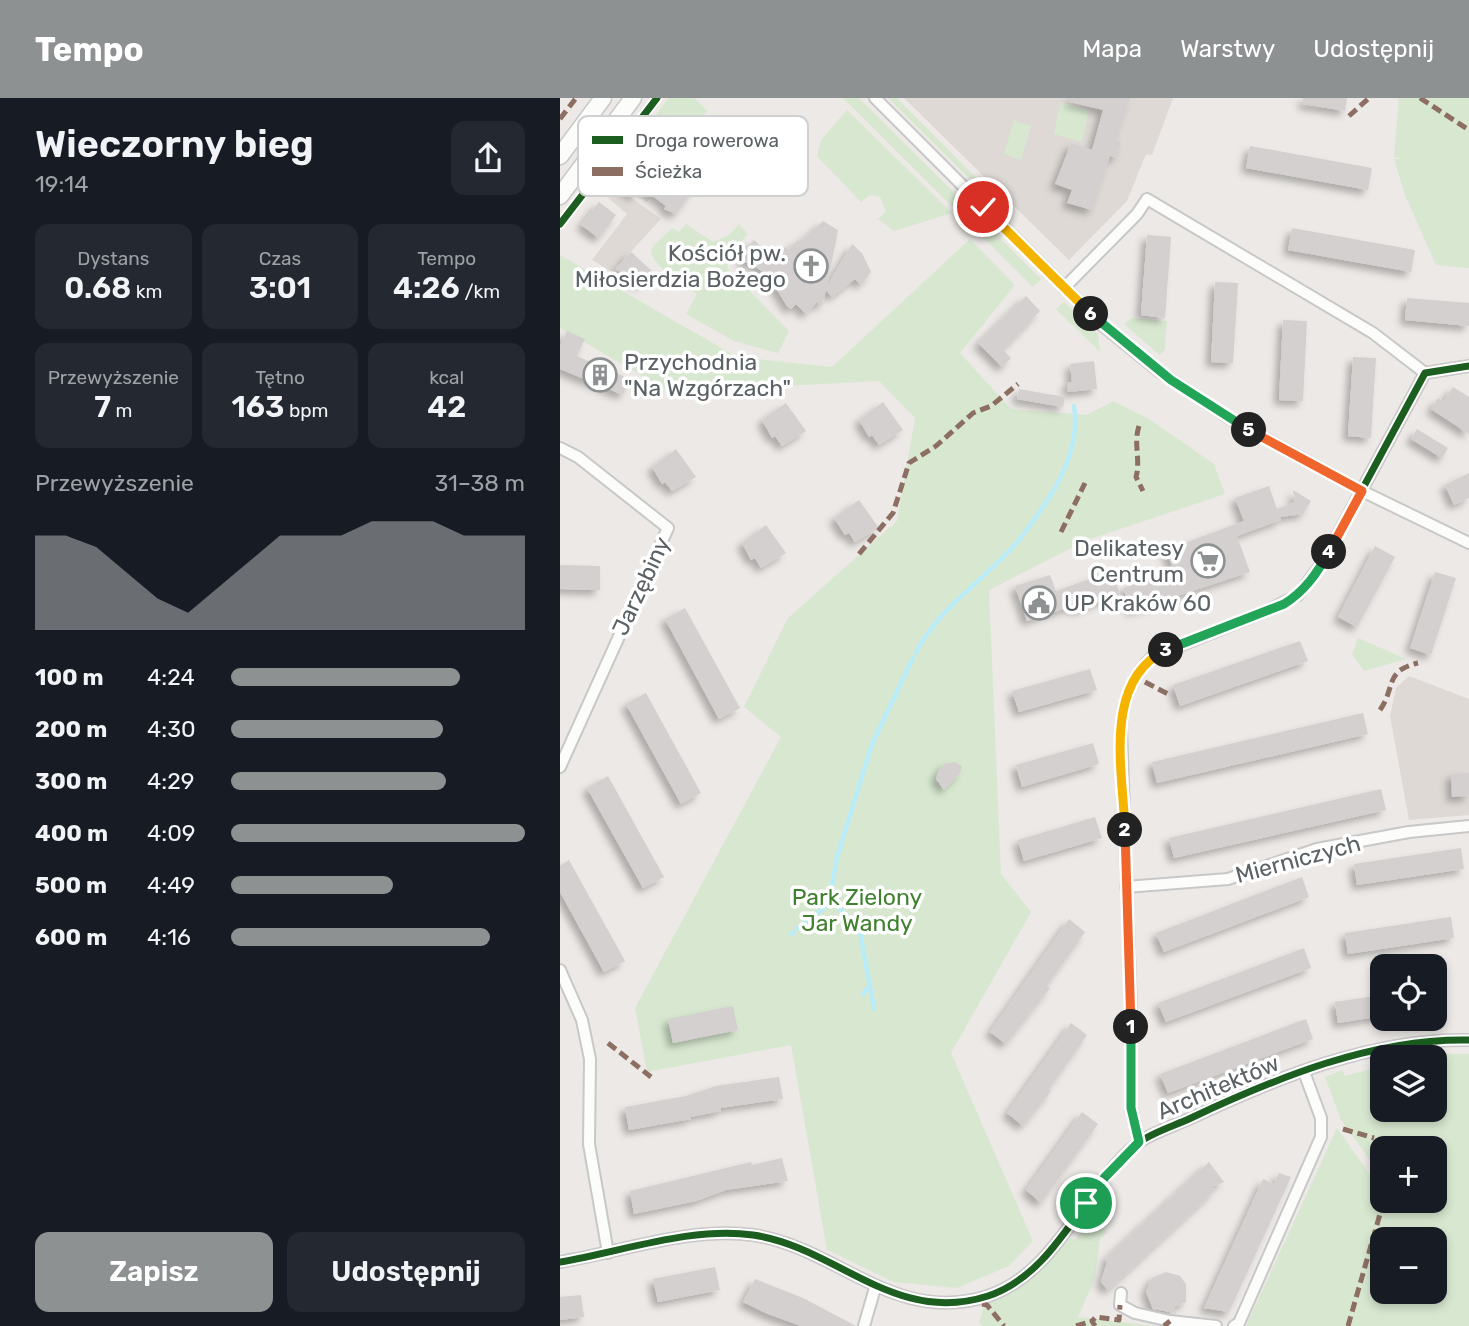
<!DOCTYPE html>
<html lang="pl">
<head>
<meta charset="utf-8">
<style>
	body { margin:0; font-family:Rubik,sans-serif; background:#242831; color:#f1f3f6; height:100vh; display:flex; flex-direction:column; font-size:26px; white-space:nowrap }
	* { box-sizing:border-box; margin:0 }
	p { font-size:23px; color:#9ea1a6 }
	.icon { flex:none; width:38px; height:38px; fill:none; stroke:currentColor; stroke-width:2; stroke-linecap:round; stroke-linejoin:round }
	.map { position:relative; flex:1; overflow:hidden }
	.details { display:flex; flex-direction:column; background:#171b24; width:560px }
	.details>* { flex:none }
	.tools { position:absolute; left:810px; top:856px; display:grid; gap:14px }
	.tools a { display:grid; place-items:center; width:77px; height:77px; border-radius:14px; background:#171b24; box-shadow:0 4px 10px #0003; font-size:35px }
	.pin { position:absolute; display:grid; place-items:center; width:60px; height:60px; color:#fff; margin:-30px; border:4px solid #fff; border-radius:50%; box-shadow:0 2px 7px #0007 }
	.km { position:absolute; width:35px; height:35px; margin:-18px; border-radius:50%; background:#222; color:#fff; font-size:19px; line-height:35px; text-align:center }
	.round { display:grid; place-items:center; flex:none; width:74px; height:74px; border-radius:14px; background:#242831 }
	.overview { display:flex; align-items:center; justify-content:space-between; height:119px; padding:0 35px }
	h1 { font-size:38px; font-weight:600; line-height:52px }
	.figures { display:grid; grid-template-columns:repeat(3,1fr); gap:10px; height:119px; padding:7px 35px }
	.figures div { display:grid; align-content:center; border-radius:14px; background:#242831; text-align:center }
	.figures b { font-size:30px; font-weight:600 }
	.figures small { font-size:19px; font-weight:400 }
	.figures p { font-size:19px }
	.chart { height:196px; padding:14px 35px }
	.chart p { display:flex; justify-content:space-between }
	.chart svg { width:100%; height:126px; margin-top:7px; fill:#8e9192; opacity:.7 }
	.primary-button { display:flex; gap:14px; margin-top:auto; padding:14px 35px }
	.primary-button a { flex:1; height:80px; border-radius:14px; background:#8e9192; color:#fff; font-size:28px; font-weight:600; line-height:80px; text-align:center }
	.primary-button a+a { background:#242831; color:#f1f3f6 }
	ul { padding:0 35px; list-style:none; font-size:23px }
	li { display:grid; grid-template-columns:112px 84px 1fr; align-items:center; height:52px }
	li i { height:18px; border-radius:9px; background:#8e9192 }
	header { display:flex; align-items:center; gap:42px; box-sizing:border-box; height:98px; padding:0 35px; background:#8e9192; color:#fff }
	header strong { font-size:33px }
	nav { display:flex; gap:38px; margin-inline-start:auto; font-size:24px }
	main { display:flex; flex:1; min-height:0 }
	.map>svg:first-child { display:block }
	.education { fill:#ded9d5 }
	.green { fill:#d8e8d0; fill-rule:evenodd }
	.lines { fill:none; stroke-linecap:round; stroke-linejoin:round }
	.stream { stroke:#b9ecf8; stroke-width:4.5 }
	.building { fill:#d3d0cf; filter:url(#shadow) }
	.street-casing { stroke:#c8c8c8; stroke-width:14 }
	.secondary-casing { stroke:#c8c8c8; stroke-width:19 }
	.street { stroke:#fcfcfb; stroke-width:10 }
	.secondary { stroke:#fcfcfb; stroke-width:16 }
	.quiet { stroke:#8d6e63; stroke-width:5; stroke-dasharray:10 5; stroke-linecap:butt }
	.cycleway-casing { stroke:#fff; stroke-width:11 }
	.cycleway { stroke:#1b5e20; stroke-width:7 }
	.split-1-casing { stroke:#fff; stroke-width:14 }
	.split-2-casing { stroke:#fff; stroke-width:14 }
	.split-3-casing { stroke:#fff; stroke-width:14 }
	.split-4-casing { stroke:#fff; stroke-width:14 }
	.split-5-casing { stroke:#fff; stroke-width:14 }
	.split-6-casing { stroke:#fff; stroke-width:14 }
	.split-7-casing { stroke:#fff; stroke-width:14 }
	.split-1 { stroke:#22a559; stroke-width:9 }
	.split-2 { stroke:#f0652b; stroke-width:9 }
	.split-3 { stroke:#f5b400; stroke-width:9 }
	.split-4 { stroke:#22a559; stroke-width:9 }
	.split-5 { stroke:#f0652b; stroke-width:9 }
	.split-6 { stroke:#22a559; stroke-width:9 }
	.split-7 { stroke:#f5b400; stroke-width:9 }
	.labels { text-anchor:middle; stroke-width:7; stroke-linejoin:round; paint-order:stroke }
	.poi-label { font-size:23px; fill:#5b6265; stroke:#fff; text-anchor:end }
	.street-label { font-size:23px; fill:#5b6265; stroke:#fff }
	.park-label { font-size:23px; fill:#3f812e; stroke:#fff }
	.key { fill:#fff; stroke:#ced0d1; stroke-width:2 }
	.key-label { font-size:19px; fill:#5b6265 }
</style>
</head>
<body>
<header>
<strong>Tempo</strong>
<nav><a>Mapa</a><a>Warstwy</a><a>Udostępnij</a></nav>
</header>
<main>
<section class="details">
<div class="overview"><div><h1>Wieczorny bieg</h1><p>19:14</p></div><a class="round"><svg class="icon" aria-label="share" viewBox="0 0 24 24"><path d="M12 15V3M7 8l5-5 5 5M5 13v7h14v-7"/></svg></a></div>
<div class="figures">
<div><p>Dystans</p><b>0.68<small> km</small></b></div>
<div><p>Czas</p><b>3:01</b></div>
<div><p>Tempo</p><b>4:26<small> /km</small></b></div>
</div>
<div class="figures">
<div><p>Przewyższenie</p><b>7<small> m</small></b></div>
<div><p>Tętno</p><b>163<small> bpm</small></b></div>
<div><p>kcal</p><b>42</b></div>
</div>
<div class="chart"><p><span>Przewyższenie</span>31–38 m</p>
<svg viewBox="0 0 160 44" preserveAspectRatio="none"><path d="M0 44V11L10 11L20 15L30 24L40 33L50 38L60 29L70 20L80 11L90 11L100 11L110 6L120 6L130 6L140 11L150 11L160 11V44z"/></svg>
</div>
<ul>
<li><b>100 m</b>4:24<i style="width:78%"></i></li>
<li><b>200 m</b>4:30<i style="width:72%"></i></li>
<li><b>300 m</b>4:29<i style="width:73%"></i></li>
<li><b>400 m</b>4:09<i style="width:100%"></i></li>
<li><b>500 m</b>4:49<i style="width:55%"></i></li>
<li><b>600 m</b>4:16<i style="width:88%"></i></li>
</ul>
<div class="primary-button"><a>Zapisz</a><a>Udostępnij</a></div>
</section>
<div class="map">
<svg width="909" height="1228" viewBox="0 0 909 1228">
	<defs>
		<filter id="shadow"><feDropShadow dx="-5" dy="5" stdDeviation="3.5" flood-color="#0004"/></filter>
	</defs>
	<rect width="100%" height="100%" fill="#ece9e6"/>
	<g class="education">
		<path d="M 109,0 L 134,0 L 147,13 L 99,72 L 93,74 L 102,83 L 87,104 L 75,98 L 70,99 L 101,121 L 52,174 L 32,162 L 67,116 L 40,93 Z"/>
		<path d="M 344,0 L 613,0 L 592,57 L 586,56 L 567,103 L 509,162 Z"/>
		<path d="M 849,578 L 909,601 L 909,717 L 849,722 L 830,618 L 836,590 Z"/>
	</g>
	<g class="green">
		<path d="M 109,0 L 134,0 L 147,13 L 97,72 L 92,74 L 78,64 L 62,89 L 74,98 L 69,99 L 45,83 Z"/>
		<path d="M 283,0 L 299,0 L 481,181 L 473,189 Z"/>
		<path d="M 328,0 L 337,0 L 439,103 L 431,102 Z"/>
		<path d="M 839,0 L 909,0 L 909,170 L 876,167 L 845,97 L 834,61 L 842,61 L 834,59 Z"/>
		<path d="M 500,4 L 529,12 L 522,44 L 494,36 Z"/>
		<path d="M 287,12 L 392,115 L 334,133 L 318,121 L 326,113 L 320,99 L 310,97 L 301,104 L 257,58 L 261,42 Z"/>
		<path d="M 454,22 L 471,28 L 461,62 L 444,56 Z"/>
		<path d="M 126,126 L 153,144 L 168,138 L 179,126 L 188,136 L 170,155 L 167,170 L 229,233 L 218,255 L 174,243 L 126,216 L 137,196 C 119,185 101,175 91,156 L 93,148 L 112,130 L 119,134 Z"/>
		<path d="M 410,141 L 455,187 L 400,255 L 451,311 L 527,317 L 553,303 L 589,321 L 654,366 L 665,396 L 527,442 L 429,492 L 441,776 L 471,814 L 391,955 L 473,1143 L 449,1168 L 397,1190 L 334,1184 L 267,1152 L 231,947 L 87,974 L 75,910 L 221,639 L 184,609 L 228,520 L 337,423 L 355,320 L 319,283 L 110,294 L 0,230 L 0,157 L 177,259 L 272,269 Z"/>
		<path d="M 504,204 L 538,236 L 540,254 L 496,211 Z"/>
		<path d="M 572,220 L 607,223 L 605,251 L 600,257 L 564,226 Z"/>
		<path d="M 798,540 L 846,561 L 804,573 L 792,556 Z"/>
		<path d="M 856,956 L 909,956 L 909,1228 L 686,1228 L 777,1030 L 822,1094 L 822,1102 L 875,1102 L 875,1050 L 822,1050 L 822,1079 L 781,1022 L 765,979 L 782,972 L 785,978 L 822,968 L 822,1012 L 875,1012 L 875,959 L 857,959 ZM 822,1141 L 875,1141 L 875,1194 L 822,1194 Z"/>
		<path d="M 534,1119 L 547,1134 L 540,1141 L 535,1180 L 518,1219 L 595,1228 L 422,1228 L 419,1224 L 425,1205 L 465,1186 L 507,1139 L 515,1142 Z"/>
	</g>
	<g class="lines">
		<g class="stream">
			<path d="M 465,434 C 493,397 521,356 514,308"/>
			<path d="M 356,555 C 379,507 431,479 463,437"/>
			<path d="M 270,800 L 283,814"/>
			<path d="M 287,818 L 299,829 L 314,911"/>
			<path d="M 238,830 L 264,810 L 270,800 L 277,759 L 312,646 L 353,560"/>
			<path d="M 231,836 L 234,834"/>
			<path d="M 303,896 L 310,887"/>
		</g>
	</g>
	<g class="building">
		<path d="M 510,0 L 570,0 L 556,42 L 561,44 L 556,60 L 550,58 L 532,112 L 507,105 L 512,92 L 495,86 L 511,45 L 532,52 L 543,12 L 510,4 Z"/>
		<path d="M 743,0 L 787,0 L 785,13 L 743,6 Z"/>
		<path d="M 131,47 L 142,52 L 145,49 L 157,59 L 116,116 L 104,111 L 106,108 L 81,89 L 74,98 L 61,89 L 79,64 L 103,84 Z"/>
		<path d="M 690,48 L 812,70 L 808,92 L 686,70 Z"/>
		<path d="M 39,104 L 56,117 L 39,140 L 21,127 Z"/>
		<path d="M 263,123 L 278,132 L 267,188 L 292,146 L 302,155 L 311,174 L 301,187 L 295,181 L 272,199 L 266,192 L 262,209 L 257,204 L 246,216 L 236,206 L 231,211 L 227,208 L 209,179 L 191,165 L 183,165 L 183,153 L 194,142 L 214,161 L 225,149 L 229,151 L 238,142 L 240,144 Z"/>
		<path d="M 732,130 L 855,152 L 851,174 L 728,152 Z"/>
		<path d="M 587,137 L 611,139 L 605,220 L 581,217 Z"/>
		<path d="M 71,154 L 92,173 L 79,187 L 56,171 Z"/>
		<path d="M 655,184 L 678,185 L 673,265 L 651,264 Z"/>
		<path d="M 466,198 L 480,213 L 443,252 L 451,260 L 442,269 L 418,245 Z"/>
		<path d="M 847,200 L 909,205 L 909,228 L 845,222 Z"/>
		<path d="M 723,222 L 747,223 L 743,303 L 719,302 Z"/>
		<path d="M 7,233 L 25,241 L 17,258 L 70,281 L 63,297 L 0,271 L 0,248 Z"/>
		<path d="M 793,259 L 816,260 L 811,340 L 788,338 Z"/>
		<path d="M 534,263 L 537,291 L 508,294 L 507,284 L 512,284 L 510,266 Z"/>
		<path d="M 893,289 L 909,299 L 909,336 L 871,311 L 878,300 L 883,304 Z"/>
		<path d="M 459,291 L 505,299 L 503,309 L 457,301 Z"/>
		<path d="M 323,304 L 343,332 L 319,347 L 312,337 L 309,339 L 299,322 Z"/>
		<path d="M 226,305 L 246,333 L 222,348 L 215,338 L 212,340 L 202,322 Z"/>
		<path d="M 857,331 L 888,350 L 882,360 L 851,341 Z"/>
		<path d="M 116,351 L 136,379 L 112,393 L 105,384 L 102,386 L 92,369 Z"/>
		<path d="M 909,375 L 909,400 L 894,407 L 885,387 Z"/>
		<path d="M 709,388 L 717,411 L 735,404 L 733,392 L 751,403 L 743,416 L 720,419 L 721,422 L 677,438 L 690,474 L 572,513 L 563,490 L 613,471 L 606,452 L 684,423 L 675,400 Z"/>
		<path d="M 299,402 L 319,430 L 295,444 L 289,435 L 285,437 L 274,420 Z"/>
		<path d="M 206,427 L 226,455 L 201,470 L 195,460 L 191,462 L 182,445 Z"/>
		<path d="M 815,448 L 835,459 L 797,529 L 778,519 Z"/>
		<path d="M 0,467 L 40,468 L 40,492 L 0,491 Z"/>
		<path d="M 552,473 L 560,496 L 514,513 L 513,508 L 467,523 L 455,488 L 490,477 L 496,493 Z"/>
		<path d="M 875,474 L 896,480 L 871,557 L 850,550 Z"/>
		<path d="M 125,510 L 180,610 L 159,621 L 105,521 Z"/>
		<path d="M 740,543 L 748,563 L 620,608 L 613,587 Z"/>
		<path d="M 530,571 L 537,592 L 459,614 L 452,593 Z"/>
		<path d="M 86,595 L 141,695 L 121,706 L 66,606 Z"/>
		<path d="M 803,615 L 808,636 L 597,685 L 592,664 Z"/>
		<path d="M 533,645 L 539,666 L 462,689 L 456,667 Z"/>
		<path d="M 395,664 L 402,668 L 400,675 L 384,692 L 376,681 L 378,674 L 384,666 Z"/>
		<path d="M 909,675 L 909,698 L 892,699 L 891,676 Z"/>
		<path d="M 48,678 L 104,779 L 83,790 L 27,690 Z"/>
		<path d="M 821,691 L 826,712 L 614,760 L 609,740 Z"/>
		<path d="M 535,719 L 542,740 L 464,763 L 458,742 Z"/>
		<path d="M 901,750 L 904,771 L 797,787 L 794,766 Z"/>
		<path d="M 9,762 L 65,863 L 44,874 L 0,794 L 0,768 Z"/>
		<path d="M 742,779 L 749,799 L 604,854 L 596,835 Z"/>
		<path d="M 891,819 L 894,840 L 788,856 L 785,835 Z"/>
		<path d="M 509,821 L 525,834 L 487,888 L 490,890 L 446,946 L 430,934 Z"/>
		<path d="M 744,850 L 751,870 L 606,924 L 598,905 Z"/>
		<path d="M 822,897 L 822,918 L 778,925 L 775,904 Z"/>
		<path d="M 173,908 L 178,932 L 113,945 L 108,921 Z"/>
		<path d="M 746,921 L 753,941 L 608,995 L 600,976 Z"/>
		<path d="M 511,925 L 527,937 L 489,991 L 491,993 L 463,1028 L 447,1015 Z"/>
		<path d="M 219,979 L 223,1001 L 160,1010 L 161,1013 L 130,1019 L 131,1021 L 69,1032 L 65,1009 L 126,998 L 156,988 Z"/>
		<path d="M 522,1014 L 538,1026 L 481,1105 L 466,1092 Z"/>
		<path d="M 222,1060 L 228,1083 L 166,1092 L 136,1103 L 74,1116 L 70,1093 L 191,1064 L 192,1067 Z"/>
		<path d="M 649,1064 L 664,1084 L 651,1089 L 655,1092 L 649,1098 L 548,1192 L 541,1184 L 547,1164 L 545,1161 Z"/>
		<path d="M 719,1075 L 731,1079 L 669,1214 L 644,1210 L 703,1081 L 714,1086 Z"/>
		<path d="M 155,1169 L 160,1192 L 98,1204 L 93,1181 Z"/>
		<path d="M 606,1174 L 620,1178 L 626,1186 L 626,1204 L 614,1209 L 616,1215 L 593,1211 L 586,1194 L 592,1180 Z"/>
		<path d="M 195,1181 L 243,1200 L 296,1228 L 241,1228 L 208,1216 L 183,1204 Z"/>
		<path d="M 21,1197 L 24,1219 L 0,1222 L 0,1199 Z"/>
	</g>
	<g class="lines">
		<defs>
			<g id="street">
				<path d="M 315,0 L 542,227 L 600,274 L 675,324 L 802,393 L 909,445"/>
				<path d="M 504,190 L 577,116 L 587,101 L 813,235 L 865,275"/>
				<path d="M 0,350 L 18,359 L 108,430 L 0,669"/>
				<path d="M 566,789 L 668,781 L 757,751 L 849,734 L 909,728"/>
				<path d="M 0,872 L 22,922 L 30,961 L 29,1046 L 48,1155"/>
				<path d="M 579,1044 L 571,1009 L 571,910 L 561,629 C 563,602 572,578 592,559 L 709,512 L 738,497 L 763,464 L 865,275 L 909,268"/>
				<path d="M 0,1164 C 60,1154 133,1128 193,1137 C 277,1149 334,1228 428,1198 C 499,1174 523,1089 578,1045 C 593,1034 614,1028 631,1020 C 716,980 813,940 909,942"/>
				<path d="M 561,1195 L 560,1207 L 575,1215 L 610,1223 L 656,1228"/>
				<path d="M 304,1228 L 315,1190"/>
				<path d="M 674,1228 L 679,1225 L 761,1039 L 761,1020 L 744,974"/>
			</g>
			<g id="secondary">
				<path d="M 0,58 L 43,0"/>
				<path d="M 0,98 L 73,0"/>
			</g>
		</defs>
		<use href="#street" class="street-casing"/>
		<use href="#secondary" class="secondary-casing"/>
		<use href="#street" class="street"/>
		<use href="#secondary" class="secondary"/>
		<g class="quiet">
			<path d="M 860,0 L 909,32"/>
			<path d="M 789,18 L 809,0"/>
			<path d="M 0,21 L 16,0"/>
			<path d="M 579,328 C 573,346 581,361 576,379 L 583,393"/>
			<path d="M 501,434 L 525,385"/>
			<path d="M 299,456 L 333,415 L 349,365 L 376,348 L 413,315 L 431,308 L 458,286"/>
			<path d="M 585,584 L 610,597"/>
			<path d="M 820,612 C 836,589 824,573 858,565"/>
			<path d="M 48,945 L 91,979"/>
			<path d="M 783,1031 L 814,1040"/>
			<path d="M 422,1206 L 427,1207 L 444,1228"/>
			<path d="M 516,1228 L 532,1223"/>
			<path d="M 535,1228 L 532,1223 L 536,1219 L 559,1222 L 560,1207"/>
			<path d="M 604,1228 L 610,1223"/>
			<path d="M 788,1228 L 824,1102"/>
		</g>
		<defs>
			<g id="cycleway">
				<path d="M 0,126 L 97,0"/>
				<path d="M 579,1044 L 571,1009 L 571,910 L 561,629 C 563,602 572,578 592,559 L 709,512 L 738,497 L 763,464 L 865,275 L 909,268"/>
				<path d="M 0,1164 C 60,1154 133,1128 193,1137 C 277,1149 334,1228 428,1198 C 499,1174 523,1089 578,1045 C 593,1034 614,1028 631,1020 C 716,980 813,940 909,942"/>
			</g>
		</defs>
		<use href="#cycleway" class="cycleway-casing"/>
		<use href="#cycleway" class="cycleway"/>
	</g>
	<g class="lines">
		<defs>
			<path id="split-1" d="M 526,1105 L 545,1079 L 579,1044 L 571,1010 L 571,929"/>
			<path id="split-2" d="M 565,732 L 571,929"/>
			<path id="split-3" d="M 565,732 C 563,674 542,583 606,552"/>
			<path id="split-4" d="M 606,552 L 724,506 C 745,493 757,475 769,454"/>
			<path id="split-5" d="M 689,332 L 802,393 L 769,454"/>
			<path id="split-6" d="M 531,216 L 611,282 L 689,332"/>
			<path id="split-7" d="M 423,109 L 531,216"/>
		</defs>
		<use href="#split-1" class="split-1-casing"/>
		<use href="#split-2" class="split-2-casing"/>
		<use href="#split-3" class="split-3-casing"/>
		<use href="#split-4" class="split-4-casing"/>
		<use href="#split-5" class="split-5-casing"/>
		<use href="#split-6" class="split-6-casing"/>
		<use href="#split-7" class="split-7-casing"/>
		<use href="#split-1" class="split-1"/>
		<use href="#split-2" class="split-2"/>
		<use href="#split-3" class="split-3"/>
		<use href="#split-4" class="split-4"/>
		<use href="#split-5" class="split-5"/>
		<use href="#split-6" class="split-6"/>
		<use href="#split-7" class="split-7"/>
	</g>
	<defs>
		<symbol id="church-ring" viewBox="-11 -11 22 22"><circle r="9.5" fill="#fff" stroke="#8e9192" stroke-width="1.5"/><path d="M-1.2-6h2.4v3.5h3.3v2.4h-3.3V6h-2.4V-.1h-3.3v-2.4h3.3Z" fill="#8e9192"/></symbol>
		<symbol id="building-ring" viewBox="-11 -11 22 22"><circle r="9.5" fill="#fff" stroke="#8e9192" stroke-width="1.5"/><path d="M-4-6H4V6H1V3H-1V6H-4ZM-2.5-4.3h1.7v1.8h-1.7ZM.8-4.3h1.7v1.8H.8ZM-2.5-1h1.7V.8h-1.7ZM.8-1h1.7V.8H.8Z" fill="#8e9192"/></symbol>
		<symbol id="supermarket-ring" viewBox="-11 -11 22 22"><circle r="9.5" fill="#fff" stroke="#8e9192" stroke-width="1.5"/><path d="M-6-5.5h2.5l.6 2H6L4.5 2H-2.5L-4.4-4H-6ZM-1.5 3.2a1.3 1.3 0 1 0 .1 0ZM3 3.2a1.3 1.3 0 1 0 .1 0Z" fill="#8e9192"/></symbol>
		<symbol id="civic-ring" viewBox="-11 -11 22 22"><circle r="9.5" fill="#fff" stroke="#8e9192" stroke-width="1.5"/><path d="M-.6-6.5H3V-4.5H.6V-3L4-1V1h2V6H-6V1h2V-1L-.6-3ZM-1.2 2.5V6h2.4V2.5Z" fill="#8e9192"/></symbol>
	</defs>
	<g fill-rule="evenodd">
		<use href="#church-ring" x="232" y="149" width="38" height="38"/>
		<use href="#building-ring" x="21" y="258" width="38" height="38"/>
		<use href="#supermarket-ring" x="629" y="444" width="38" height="38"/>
		<use href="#civic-ring" x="460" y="486" width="38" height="38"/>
	</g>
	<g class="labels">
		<g class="poi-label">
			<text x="226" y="163">Kościół pw.<tspan x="226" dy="26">Miłosierdzia Bożego</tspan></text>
			<text x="64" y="272" text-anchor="start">Przychodnia<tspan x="64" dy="26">"Na Wzgórzach"</tspan></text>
			<text x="624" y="458">Delikatesy<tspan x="624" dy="26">Centrum</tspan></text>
			<text x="504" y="513" text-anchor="start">UP Kraków 60</text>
		</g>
		<g class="street-label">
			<text transform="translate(81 488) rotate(-65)" y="8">Jarzębiny</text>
			<text transform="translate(738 761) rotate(-15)" y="8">Mierniczych</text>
			<text transform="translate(658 989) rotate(-23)" y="8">Architektów</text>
		</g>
		<g class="park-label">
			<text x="297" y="807">Park Zielony<tspan x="297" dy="26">Jar Wandy</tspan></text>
		</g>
	</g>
	<rect x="18" y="18" width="230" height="80" rx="10" class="key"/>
	<rect x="32" y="38" width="31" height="8" fill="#1b5e20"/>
	<rect x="32" y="69" width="31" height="9" fill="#8d6e63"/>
	<g class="key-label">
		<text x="75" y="49">Droga rowerowa</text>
		<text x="75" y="80">Ścieżka</text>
	</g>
</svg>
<div class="tools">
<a><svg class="icon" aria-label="locate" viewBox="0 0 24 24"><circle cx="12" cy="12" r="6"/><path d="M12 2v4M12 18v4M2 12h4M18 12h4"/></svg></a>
<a><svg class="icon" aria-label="layers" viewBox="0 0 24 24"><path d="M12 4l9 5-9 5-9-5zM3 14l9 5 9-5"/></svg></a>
<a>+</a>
<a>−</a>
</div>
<div class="pin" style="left:526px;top:1105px;background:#1e9e55"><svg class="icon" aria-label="arrive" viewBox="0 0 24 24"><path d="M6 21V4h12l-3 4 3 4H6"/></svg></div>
<div class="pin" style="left:423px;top:109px;background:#d93025"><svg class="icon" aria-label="check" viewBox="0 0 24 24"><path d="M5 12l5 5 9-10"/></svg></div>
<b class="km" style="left:571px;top:929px">1</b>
<b class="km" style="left:565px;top:732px">2</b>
<b class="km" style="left:606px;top:552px">3</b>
<b class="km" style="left:769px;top:454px">4</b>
<b class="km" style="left:689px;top:332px">5</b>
<b class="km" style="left:531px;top:216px">6</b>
</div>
</main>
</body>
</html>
